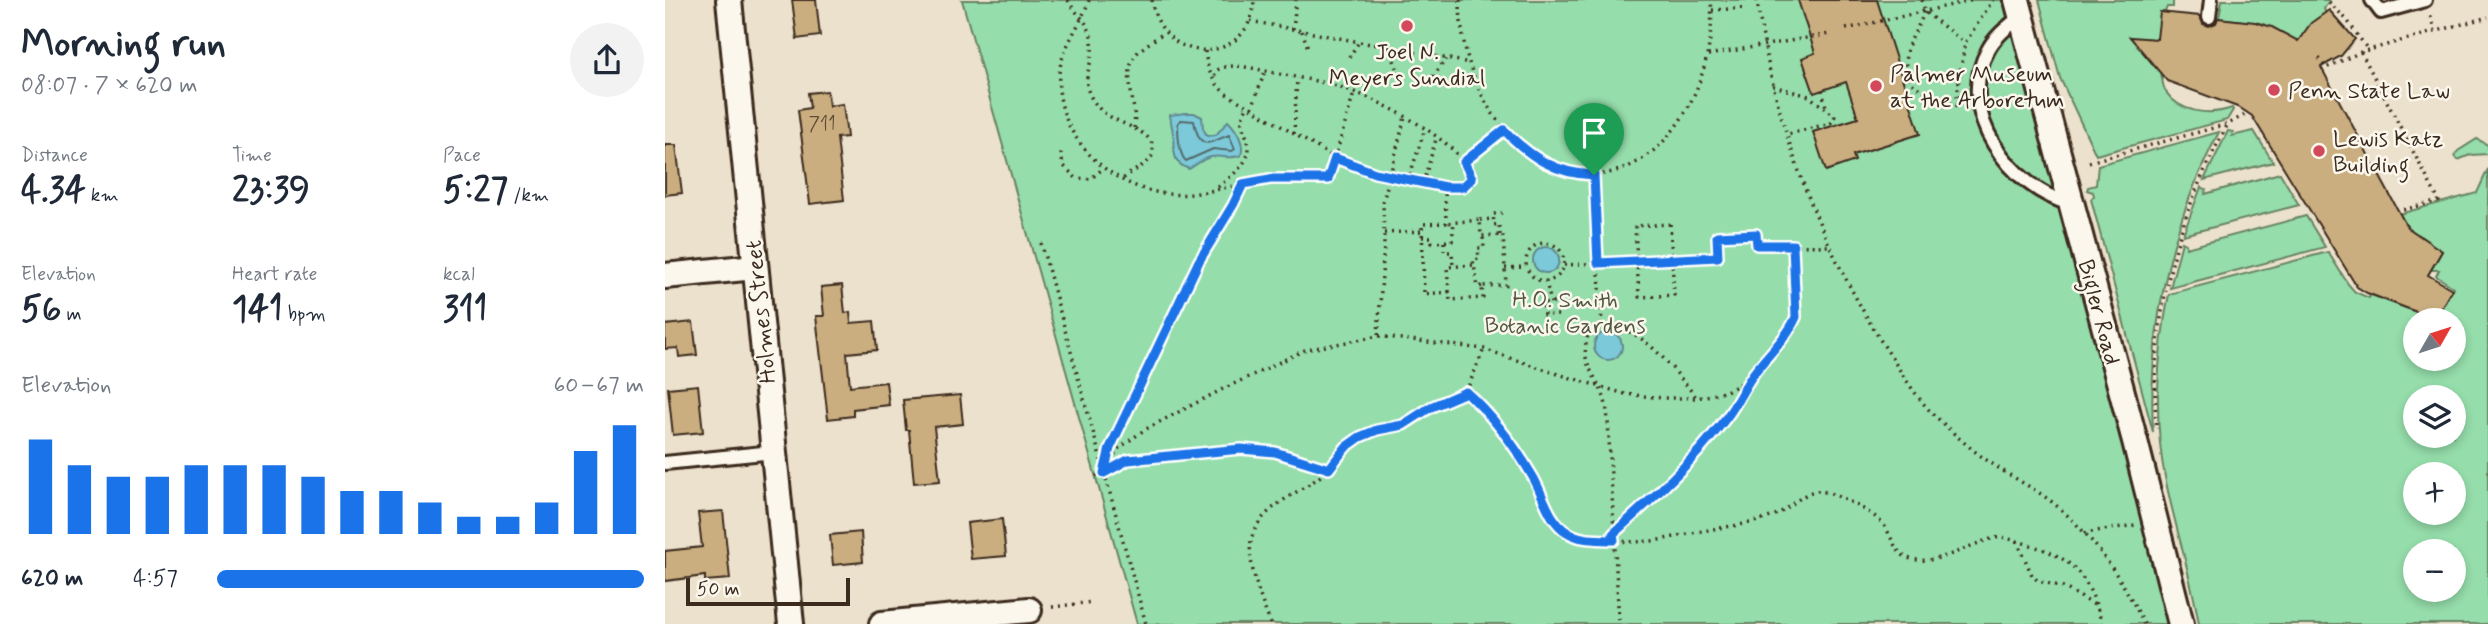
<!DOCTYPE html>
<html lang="en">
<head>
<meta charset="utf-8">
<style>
	body { margin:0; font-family:Mynerve,sans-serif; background:#f2f2f3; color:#1f2937; height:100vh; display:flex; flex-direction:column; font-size:26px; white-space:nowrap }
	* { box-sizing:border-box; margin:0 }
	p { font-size:23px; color:#747a83 }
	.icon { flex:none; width:38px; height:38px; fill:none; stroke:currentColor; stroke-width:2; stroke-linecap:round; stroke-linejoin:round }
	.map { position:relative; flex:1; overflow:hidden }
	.side { display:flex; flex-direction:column; background:#fff; width:665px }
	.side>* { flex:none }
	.needle { width:46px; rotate:51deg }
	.fabs { position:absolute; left:1738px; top:308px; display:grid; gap:14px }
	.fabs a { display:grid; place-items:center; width:63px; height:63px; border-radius:50%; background:#fff; box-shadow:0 4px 10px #0003; font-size:35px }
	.scale { position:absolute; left:21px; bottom:18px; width:164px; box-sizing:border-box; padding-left:7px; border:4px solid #3b2a1e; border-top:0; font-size:19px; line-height:24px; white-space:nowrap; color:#3b2a1e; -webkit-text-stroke:5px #fbf7ec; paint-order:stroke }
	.pin { position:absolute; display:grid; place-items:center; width:60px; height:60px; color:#fff; margin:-72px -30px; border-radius:50% 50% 50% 0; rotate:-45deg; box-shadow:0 0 7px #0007 }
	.pin .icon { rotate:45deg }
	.round { display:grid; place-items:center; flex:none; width:74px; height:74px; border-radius:37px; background:#f2f2f3 }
	.summary { display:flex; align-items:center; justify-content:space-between; height:119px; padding:0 21px }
	h1 { font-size:38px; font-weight:700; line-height:52px }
	.stats { display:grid; grid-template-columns:repeat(3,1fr); gap:10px; height:119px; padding:7px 21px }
	.stats div { display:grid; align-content:center }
	.stats b { font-size:35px; font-weight:700 }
	.stats small { font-size:19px; font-weight:400 }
	.stats p { font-size:19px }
	.chart { height:196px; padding:14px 21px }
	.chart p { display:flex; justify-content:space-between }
	.chart svg { width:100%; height:126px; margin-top:7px; stroke:#1a73e8; stroke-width:6 }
	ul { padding:0 21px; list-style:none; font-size:23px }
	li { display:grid; grid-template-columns:112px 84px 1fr; align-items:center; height:52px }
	li i { height:18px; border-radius:9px; background:#1a73e8 }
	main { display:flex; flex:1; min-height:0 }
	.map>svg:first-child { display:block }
	.green { fill:#95ddab; stroke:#688464; stroke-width:2; fill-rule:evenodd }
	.water { fill:#7bc9da; stroke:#61898f; stroke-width:2 }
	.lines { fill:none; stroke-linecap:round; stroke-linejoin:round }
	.shore { stroke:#556a69; stroke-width:2 }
	.building { fill:#caae80; stroke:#3b2a1e; stroke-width:2 }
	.service-casing { stroke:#3b2a1e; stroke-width:18 }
	.minor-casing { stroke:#3b2a1e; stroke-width:30 }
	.path { stroke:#3b2a1e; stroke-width:3.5; stroke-dasharray:2 5; stroke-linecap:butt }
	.service { stroke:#fbf7ec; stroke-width:12 }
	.minor { stroke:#fbf7ec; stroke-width:24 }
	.route-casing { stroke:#fff; stroke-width:14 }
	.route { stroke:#1a73e8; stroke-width:9 }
	.poi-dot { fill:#d1495b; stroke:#fbf7ec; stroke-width:2.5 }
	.labels { text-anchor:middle; stroke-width:5; stroke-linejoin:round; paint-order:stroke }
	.number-label { font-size:19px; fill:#5f4b36 }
	.poi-label { font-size:23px; fill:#3b2a1e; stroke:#fbf7ec; text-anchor:start }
	.park-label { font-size:23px; fill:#525741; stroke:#fbf7ec }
	.street-label { font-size:23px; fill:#3b2a1e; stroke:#fbf7ec }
</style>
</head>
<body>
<main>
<section class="side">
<div class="summary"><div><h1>Morning run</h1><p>08:07 · 7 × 620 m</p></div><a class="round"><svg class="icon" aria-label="share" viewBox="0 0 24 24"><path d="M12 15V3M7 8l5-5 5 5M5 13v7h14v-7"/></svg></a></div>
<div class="stats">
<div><p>Distance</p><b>4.34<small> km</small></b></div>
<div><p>Time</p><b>23:39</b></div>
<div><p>Pace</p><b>5:27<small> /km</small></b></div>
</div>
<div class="stats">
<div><p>Elevation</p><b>56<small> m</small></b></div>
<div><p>Heart rate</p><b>141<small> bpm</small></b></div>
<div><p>kcal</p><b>311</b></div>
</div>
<div class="chart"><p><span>Elevation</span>60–67 m</p>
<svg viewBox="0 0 160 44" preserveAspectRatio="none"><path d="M5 44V11M15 44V20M25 44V24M35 44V24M45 44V20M55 44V20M65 44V20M75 44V24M85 44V29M95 44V29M105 44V33M115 44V38M125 44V38M135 44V33M145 44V15M155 44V6"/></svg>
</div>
<ul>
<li><b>620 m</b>4:57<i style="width:100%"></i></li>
</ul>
</section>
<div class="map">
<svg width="1823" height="624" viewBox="0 0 1823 624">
	<rect width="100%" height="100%" fill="#ece1cc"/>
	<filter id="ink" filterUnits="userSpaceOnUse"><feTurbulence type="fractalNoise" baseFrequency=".0143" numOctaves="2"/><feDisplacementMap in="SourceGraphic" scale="14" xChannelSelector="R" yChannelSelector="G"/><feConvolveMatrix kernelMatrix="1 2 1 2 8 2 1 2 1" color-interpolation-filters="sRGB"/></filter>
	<g filter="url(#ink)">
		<g class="green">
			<path d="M 297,0 L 1340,0 L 1486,548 L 1502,624 L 472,624 Z"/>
			<path d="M 1374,0 L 1508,0 L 1508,7 L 1502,7 L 1500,12 L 1495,12 L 1497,40 L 1466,38 C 1475,48 1488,60 1495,72 C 1498,78 1497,86 1501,92 C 1515,113 1545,116 1567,108 L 1568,110 L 1562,120 L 1431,155 L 1395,78 Z"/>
			<path d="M 1557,0 L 1664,0 L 1659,9 L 1661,13 L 1639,47 C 1613,26 1587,21 1554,18 Z"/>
			<path d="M 1563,131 L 1568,132 L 1567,136 L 1589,131 L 1608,162 L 1539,180 Z"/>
			<path d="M 1554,132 C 1505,226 1483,326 1488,432 L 1426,199 L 1429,196 L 1428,192 L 1422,190 L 1423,187 L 1431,185 L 1433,165 Z"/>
			<path d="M 1812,139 L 1823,145 L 1823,154 L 1805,155 L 1793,160 L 1790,156 L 1793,151 Z"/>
			<path d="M 1823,169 L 1823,624 L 1534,624 C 1526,576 1511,530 1501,482 C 1488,422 1492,354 1504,294 L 1663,252 L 1683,284 L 1690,292 L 1704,298 L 1706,295 L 1770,319 L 1788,287 L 1771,276 L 1774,270 L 1766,270 L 1777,251 L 1746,232 L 1734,214 L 1812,193 ZM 1750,320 L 1788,320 L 1788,359 L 1750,359 ZM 1750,397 L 1788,397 L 1788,436 L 1750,436 ZM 1750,474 L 1788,474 L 1788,513 L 1750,513 ZM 1750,551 L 1788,551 L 1788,590 L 1750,590 Z"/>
			<path d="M 1615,173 L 1634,205 L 1518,235 L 1536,187 L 1541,189 L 1540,194 Z"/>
			<path d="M 1641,216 L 1660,247 L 1505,288 L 1517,242 L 1521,244 L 1521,248 Z"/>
		</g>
		<g class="water">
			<path d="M 520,113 L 529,113 L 537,117 L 538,128 L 542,136 L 551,135 L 563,121 C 572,130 580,144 576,155 C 566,160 557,155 546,157 C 537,159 531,165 524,169 C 510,164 509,156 509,143 C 509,135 506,124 505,115 Z"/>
			<circle cx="881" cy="260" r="13"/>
			<circle cx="943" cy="346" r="14"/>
		</g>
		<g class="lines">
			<path class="shore" d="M 516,120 L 529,121 C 535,152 543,143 564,135 L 570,149 L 567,151 L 548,149 L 521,161 C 514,155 513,134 513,123 Z"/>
		</g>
		<g class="building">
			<path d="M 127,0 L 151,0 L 155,36 L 132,39 Z"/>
			<path d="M 1133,0 L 1212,0 L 1255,134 L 1188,155 L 1190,161 L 1161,171 L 1148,132 L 1193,118 L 1181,82 L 1149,93 L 1137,58 L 1150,53 Z"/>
			<path d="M 1664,10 L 1690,39 L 1676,56 L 1656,67 L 1742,227 L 1777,251 L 1763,275 L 1787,289 L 1770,319 L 1702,293 L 1692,287 L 1587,116 L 1575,108 L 1502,81 L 1465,37 L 1492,39 L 1495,12 L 1535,16 L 1538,24 L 1544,26 L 1551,23 L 1553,18 L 1590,22 L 1607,27 L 1633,41 L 1646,23 Z"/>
			<path d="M 162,91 L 164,106 L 178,104 L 182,137 L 172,138 L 179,200 L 145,204 L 133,110 L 145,108 L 143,93 Z"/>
			<path d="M 0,145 L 11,145 L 17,193 L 0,195 Z"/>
			<path d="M 177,285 L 180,313 L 185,312 L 186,323 L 209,321 L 212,350 L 182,353 L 185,386 L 221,382 L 224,405 L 188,409 L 188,416 L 163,419 L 151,316 L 159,316 L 156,287 Z"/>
			<path d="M 28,322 L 32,355 L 14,357 L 13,348 L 0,349 L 0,325 Z"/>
			<path d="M 33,385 L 38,432 L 8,435 L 3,388 Z"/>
			<path d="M 295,395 L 298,424 L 269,427 L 275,481 L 249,483 L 244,430 L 241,430 L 238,400 Z"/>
			<path d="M 58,511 L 65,579 L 40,581 L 40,576 L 0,581 L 0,551 L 37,547 L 33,513 Z"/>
			<path d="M 337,519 L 341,556 L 306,559 L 302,523 Z"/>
			<path d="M 196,532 L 198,562 L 168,565 L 165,535 Z"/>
		</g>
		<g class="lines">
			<defs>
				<g id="service">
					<path d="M 1707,0 L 1716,12 L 1760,0"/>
					<path d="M 1356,16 C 1344,26 1330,36 1323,50 C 1289,112 1346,189 1406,204"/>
					<path d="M 1544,17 L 1546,0"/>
					<path d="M 0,463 L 108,452"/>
				</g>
				<g id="minor">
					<path d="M 64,0 L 126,624"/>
					<path d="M 1352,0 L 1470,441 L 1516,624"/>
					<path d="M 0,276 L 90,267"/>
					<path d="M 217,624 L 364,610"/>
				</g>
			</defs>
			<use href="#service" class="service-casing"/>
			<use href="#minor" class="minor-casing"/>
			<g class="path">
				<path d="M 403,0 C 411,16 424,19 427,41 C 430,69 410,80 433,107 C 447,125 491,128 488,152 C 486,166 465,170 457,180"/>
				<path d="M 424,0 C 416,25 397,47 394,73 C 392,98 400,124 415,143 C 441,178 482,198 526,194 C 553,191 578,182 605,179 C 624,177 644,178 663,179 L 670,158 C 701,170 765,193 798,187 L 807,178 C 798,140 704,94 668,85 C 649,80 629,77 610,73 C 594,70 567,61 552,70 L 548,80"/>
				<path d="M 487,0 C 496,69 587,65 589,0"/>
				<path d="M 795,0 C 795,58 818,120 867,154 C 880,164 894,172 910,174 C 1002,186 1053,77 1046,0"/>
				<path d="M 1092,0 C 1109,123 1151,235 1216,341 C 1232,365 1248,394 1268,414 C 1287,432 1307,451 1329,465 C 1348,478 1369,488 1387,502 C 1427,534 1457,578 1479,624"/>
				<path d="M 1257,0 L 1260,12 L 1300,43"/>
				<path d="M 1664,2 L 1682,20 L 1703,50"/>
				<path d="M 1047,10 L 1080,8"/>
				<path d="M 1260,12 L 1242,48 L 1240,62 L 1244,77 L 1249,86 L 1293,106"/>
				<path d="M 1766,16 L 1770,31"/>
				<path d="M 585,21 L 805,63"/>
				<path d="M 628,29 L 631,0"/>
				<path d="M 1181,29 L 1309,0"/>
				<path d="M 637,31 L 643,48"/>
				<path d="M 724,47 L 732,68"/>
				<path d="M 540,51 C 542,69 547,81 560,93 L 670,158 L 689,93"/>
				<path d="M 1696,52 L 1774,201 L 1733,211"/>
				<path d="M 1043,55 L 1165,34"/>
				<path d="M 684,57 L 694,42"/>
				<path d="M 1654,58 L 1661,68 L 1696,52 L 1823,17"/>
				<path d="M 768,77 L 781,59"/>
				<path d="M 1237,79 L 1244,77"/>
				<path d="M 1108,86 L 1144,96 L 1170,116 L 1166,123 L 1120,135"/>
				<path d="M 1157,90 L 1161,107"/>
				<path d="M 1293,104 L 1292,94 L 1300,43 L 1328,0"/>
				<path d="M 587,108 L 600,71"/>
				<path d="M 469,128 C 473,104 455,73 472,53 C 480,45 490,39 499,33"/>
				<path d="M 629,134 L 632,78"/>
				<path d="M 396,153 L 398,165 L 411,178 L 425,179 L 439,168"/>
				<path d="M 800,162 L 839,130"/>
				<path d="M 1424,162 L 1563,124 L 1583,113"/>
				<path d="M 929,176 L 937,326 L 923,335 C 915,361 927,370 937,392 C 941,401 942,410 943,420 L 954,624"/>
				<path d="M 743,181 L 760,129"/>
				<path d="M 758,183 L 772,136"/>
				<path d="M 553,187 C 564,178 584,164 584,148 C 583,130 569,126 583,106"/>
				<path d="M 780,187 L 781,223 L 757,224 L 759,294 L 784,292 L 785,300 L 818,298 L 817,286 L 841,285 L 838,235 L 816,236 L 815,220 L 781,223"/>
				<path d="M 815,220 L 829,219"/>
				<path d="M 1005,224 L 1009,295 L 974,297 L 970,226 Z"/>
				<path d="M 719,233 L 757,231"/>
				<path d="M 835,235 L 834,224 L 829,225 L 828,214 L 837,213"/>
				<path d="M 757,237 L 767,237 L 767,242 L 787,241 L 789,222"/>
				<path d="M 779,242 L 779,252 L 787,252 L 788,266"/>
				<circle cx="880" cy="262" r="19"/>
				<path d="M 376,243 L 481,624"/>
				<path d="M 899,265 L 1053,257 L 1052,236 L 1091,234 L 1092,245 L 1164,246"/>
				<path d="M 840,268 L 861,267"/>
				<path d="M 881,281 L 886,303"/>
				<path d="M 817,286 L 813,287 L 808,260 L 814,259 L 813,248 L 819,248 L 818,236"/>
				<path d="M 784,292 L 782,267 L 808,265"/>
				<path d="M 896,302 L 894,315 L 879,315 L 878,303 Z"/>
				<path d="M 937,326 C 978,324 1008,370 1032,398"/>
				<path d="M 713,335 L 719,245 L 718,202 L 740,117"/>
				<path d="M 801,392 L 819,349"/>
				<path d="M 1491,424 C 1485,320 1512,215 1563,124"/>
				<path d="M 440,468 L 445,448 L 534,261 L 568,205 L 578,184"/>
				<path d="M 439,473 L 453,449 L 479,430 L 556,390 L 640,350 L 713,336 L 819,349 L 893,374 L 960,394 L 997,398 L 1032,398 L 1059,392 L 1072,386 L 1089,374"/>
				<path d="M 431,476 L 463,460 L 576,449 L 610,452 L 664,469"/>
				<path d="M 1419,533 L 1470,525"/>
				<path d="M 948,534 C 988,498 1028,462 1061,418 C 1072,404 1079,387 1089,373 C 1103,353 1122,338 1131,317 L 1128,245"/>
				<path d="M 1352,541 L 1367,575 L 1373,581 L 1398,587 L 1431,606"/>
				<path d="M 387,607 L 428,602"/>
				<path d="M 606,624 C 597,604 582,563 586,541 C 593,505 640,492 664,469 C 674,459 680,447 693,438 C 707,429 724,431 739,424 C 761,414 776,401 801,392 C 828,417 852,447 869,479 C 878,496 883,517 898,530 C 912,541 967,543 986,541 C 1005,539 1024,533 1043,530 C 1064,526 1091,524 1110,515 C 1125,509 1140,489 1156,491 C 1170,493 1208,512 1217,523 C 1227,534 1229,555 1246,559 C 1278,566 1307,540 1337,537 C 1397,553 1420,561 1437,624"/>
			</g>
			<use href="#service" class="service"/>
			<use href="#minor" class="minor"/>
		</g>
	</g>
	<g class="lines" filter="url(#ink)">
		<defs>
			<path id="route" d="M 839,130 C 865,157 891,174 929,175 L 933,263 L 1053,257 L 1052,236 L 1091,234 L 1092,245 L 1128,245 L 1131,317 C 1122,338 1103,354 1089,373 C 1079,387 1072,404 1061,418 C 1028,462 988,498 948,534 L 949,540 C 933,539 916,541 902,532 C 883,520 879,496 868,477 C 850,446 828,416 801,392 L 766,407 L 738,425 L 712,430 L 695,437 L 681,447 L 664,469 L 610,452 L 576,449 L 463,460 L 439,473 L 445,448 L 534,261 L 568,205 L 578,184 L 605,179 L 663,179 L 670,158 L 710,173 L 780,187 L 798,187 L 807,178 L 799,162 Z"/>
		</defs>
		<use href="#route" class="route-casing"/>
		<use href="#route" class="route"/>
	</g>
	<g class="poi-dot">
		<circle cx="742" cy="26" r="7"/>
		<circle cx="1211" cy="86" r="7"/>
		<circle cx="1609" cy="90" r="7"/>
		<circle cx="1654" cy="151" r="7"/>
	</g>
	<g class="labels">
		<g class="number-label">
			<text x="157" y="130">711</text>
		</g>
		<g class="poi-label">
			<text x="742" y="59" text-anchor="middle">Joel N.<tspan x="742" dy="26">Meyers Sundial</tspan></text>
			<text x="1225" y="81">Palmer Museum<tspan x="1225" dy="26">at the Arboretum</tspan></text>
			<text x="1623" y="98">Penn State Law</text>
			<text x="1668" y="146">Lewis Katz<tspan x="1668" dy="26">Building</tspan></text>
		</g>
		<g class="park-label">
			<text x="900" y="307">H.O. Smith<tspan x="900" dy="26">Botanic Gardens</tspan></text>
		</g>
		<g class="street-label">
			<text transform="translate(95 312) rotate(-96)" y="8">Holmes Street</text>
			<text transform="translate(1435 312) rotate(75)" y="8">Bigler Road</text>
		</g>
	</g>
</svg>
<div class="fabs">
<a><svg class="needle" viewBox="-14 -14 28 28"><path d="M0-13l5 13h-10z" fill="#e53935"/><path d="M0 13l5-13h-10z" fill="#747a83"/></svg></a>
<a><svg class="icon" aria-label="layers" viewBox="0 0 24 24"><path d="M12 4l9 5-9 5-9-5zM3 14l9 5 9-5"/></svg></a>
<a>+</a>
<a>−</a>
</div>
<div class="scale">50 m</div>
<div class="pin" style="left:929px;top:175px;background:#1e9e55"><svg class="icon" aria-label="arrive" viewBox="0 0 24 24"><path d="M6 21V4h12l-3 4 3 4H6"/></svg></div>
</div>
</main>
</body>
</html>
